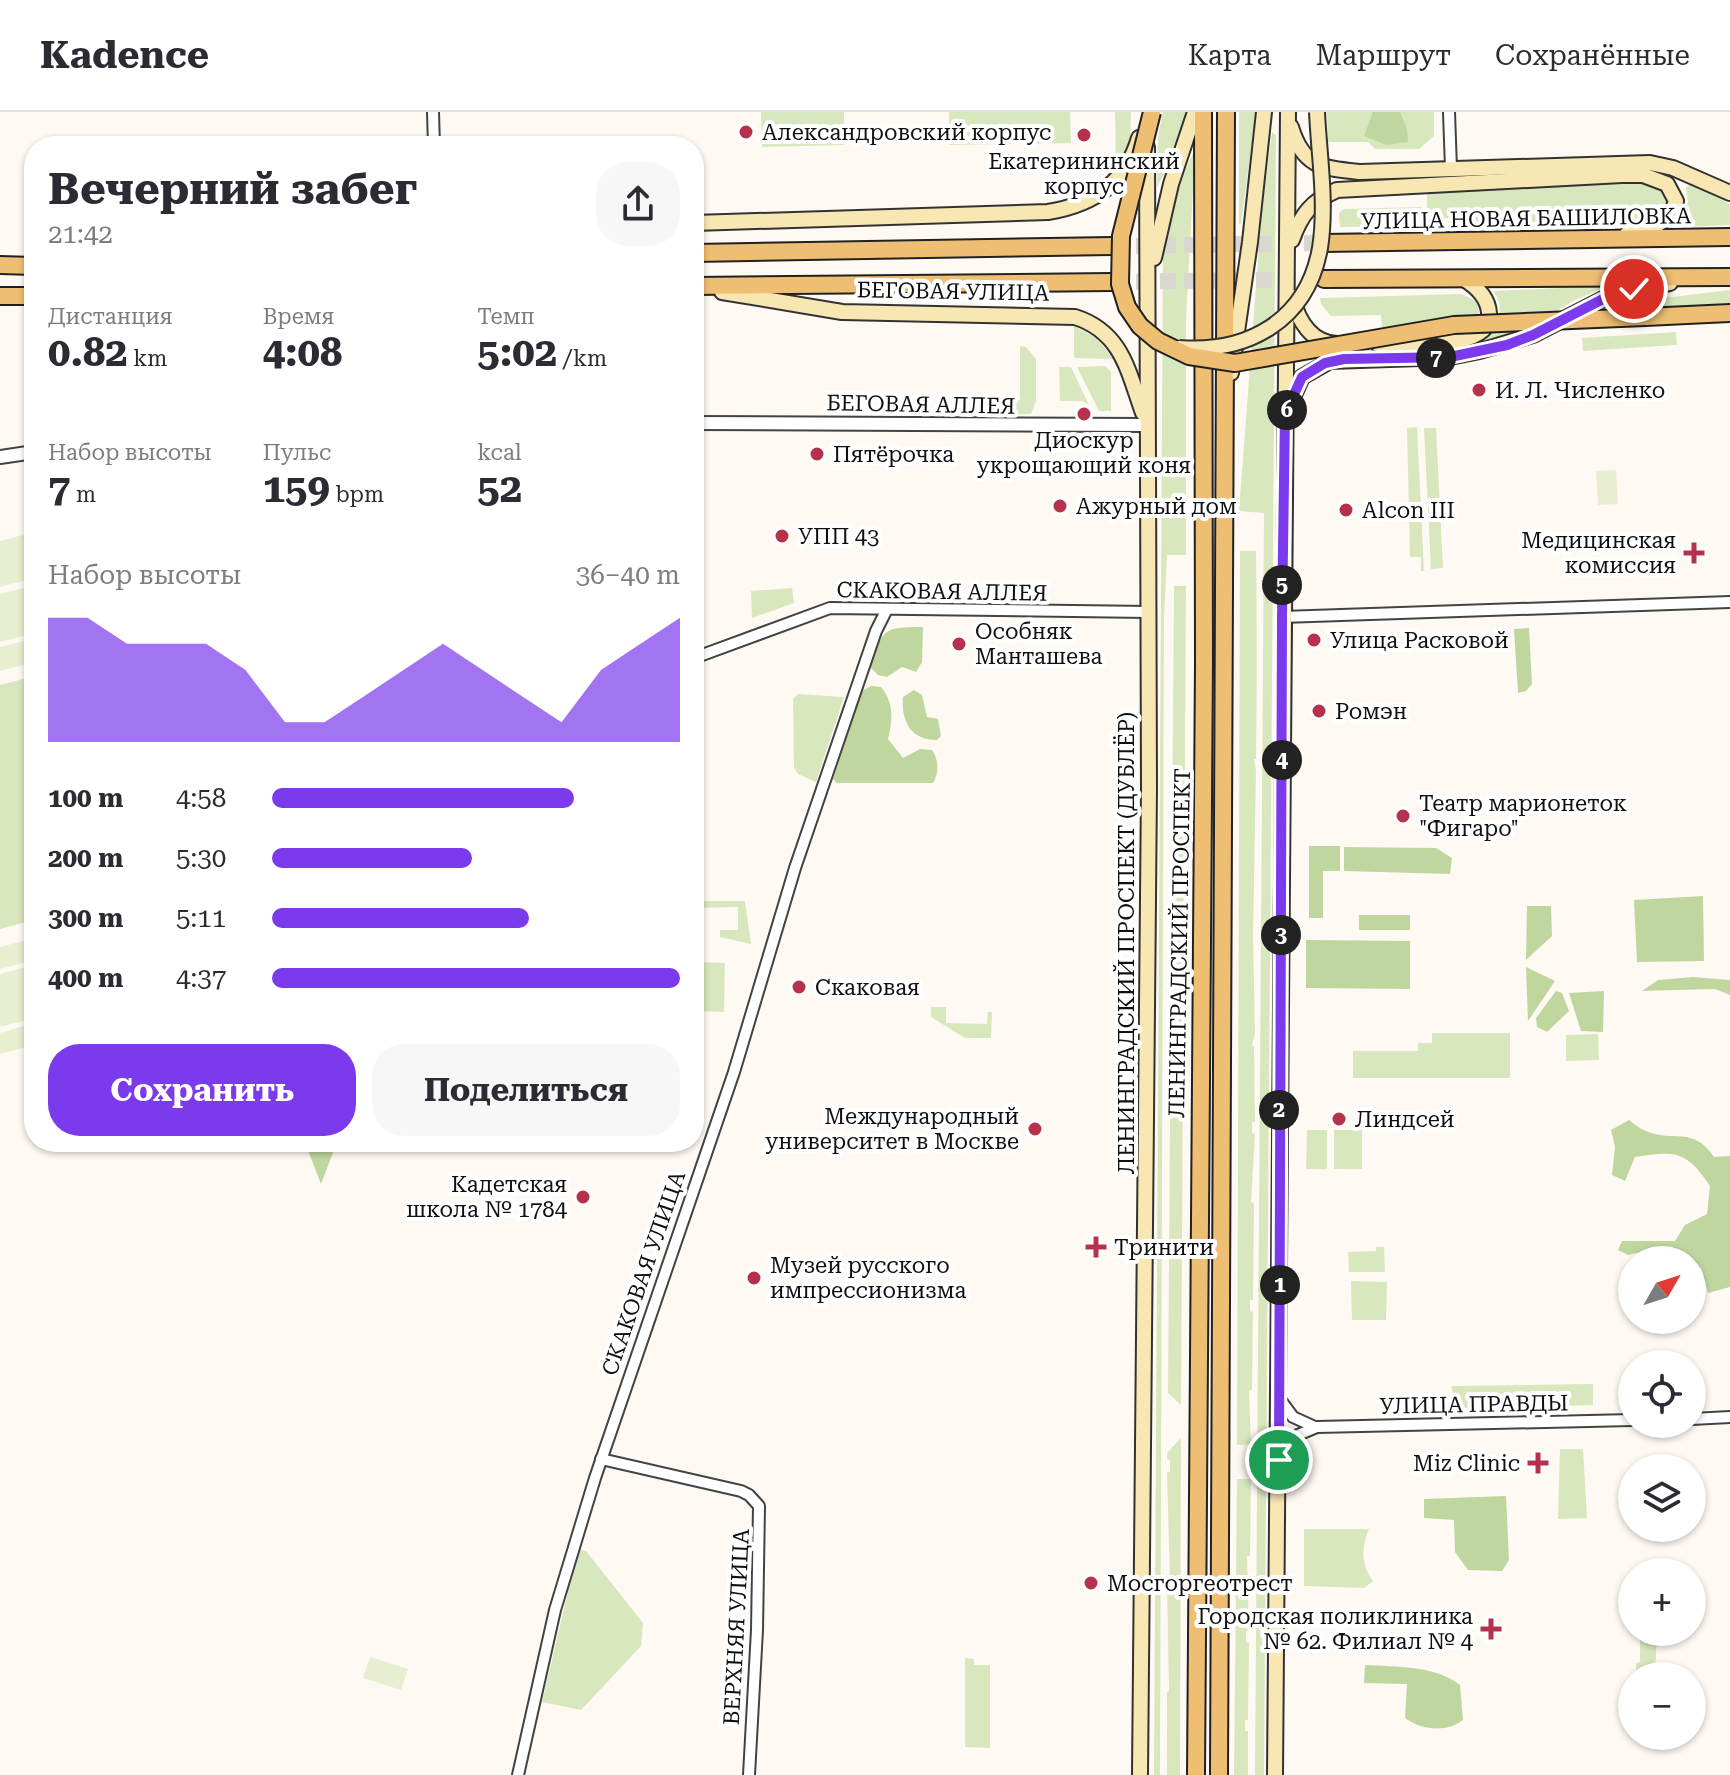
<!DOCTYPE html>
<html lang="ru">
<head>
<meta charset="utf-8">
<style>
	body { margin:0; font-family:"Roboto Serif",serif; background:#f7f7f7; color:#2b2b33; height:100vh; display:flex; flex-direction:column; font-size:30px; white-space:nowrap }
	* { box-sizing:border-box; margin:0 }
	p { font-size:26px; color:#7c7c81 }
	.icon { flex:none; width:44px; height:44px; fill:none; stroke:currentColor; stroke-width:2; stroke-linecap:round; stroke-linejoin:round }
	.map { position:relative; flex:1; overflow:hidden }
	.drawer { position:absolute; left:24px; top:24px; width:680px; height:1016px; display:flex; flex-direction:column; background:#fff; border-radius:32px; box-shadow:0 2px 6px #0004 }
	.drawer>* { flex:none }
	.needle { width:52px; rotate:51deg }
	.fabs { position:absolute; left:1618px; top:1134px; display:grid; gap:16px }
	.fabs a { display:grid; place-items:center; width:88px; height:88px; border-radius:50%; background:#fff; box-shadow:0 2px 6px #0004; font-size:40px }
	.pin { position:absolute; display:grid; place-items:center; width:68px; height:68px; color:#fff; margin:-34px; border:4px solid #fff; border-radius:50%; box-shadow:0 2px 8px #0007 }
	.km { position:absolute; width:40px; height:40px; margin:-20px; border-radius:50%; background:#222; color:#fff; font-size:22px; line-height:40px; text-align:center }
	.round { display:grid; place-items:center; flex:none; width:84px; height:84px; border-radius:32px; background:#f7f7f7 }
	.summary { display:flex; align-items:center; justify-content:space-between; height:136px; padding:0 24px }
	h1 { font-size:44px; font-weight:700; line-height:60px }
	.figures { display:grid; grid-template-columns:repeat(3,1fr); gap:12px; height:136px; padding:8px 24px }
	.figures div { display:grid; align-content:center }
	.figures b { font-size:40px; font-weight:700 }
	.figures small { font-size:22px; font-weight:400 }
	.figures p { font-size:22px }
	.chart { height:224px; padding:16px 24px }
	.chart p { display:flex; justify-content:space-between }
	.chart svg { width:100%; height:144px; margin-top:8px; fill:#7c3aed; opacity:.7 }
	.primary-button { display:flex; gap:16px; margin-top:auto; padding:16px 24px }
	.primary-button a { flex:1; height:92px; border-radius:32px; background:#7c3aed; color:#fff; font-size:32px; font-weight:700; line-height:92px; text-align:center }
	.primary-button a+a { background:#f7f7f7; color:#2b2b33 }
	ul { padding:0 24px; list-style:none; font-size:26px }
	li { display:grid; grid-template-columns:128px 96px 1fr; align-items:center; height:60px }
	li i { height:20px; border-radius:10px; background:#7c3aed }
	header { display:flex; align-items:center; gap:48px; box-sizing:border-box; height:112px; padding:0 40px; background:#fff; border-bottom:2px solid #e1e1e2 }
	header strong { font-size:38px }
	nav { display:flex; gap:44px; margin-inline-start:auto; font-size:28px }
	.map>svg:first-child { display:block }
	.green { fill:#d9e7be }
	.forest { fill:#c0d69f }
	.pitch { fill:#e8efd0 }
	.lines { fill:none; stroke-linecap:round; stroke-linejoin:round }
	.primary-tunnel { stroke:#dad7d1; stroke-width:16; stroke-dasharray:16 8; stroke-linecap:butt }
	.minor-casing { stroke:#434343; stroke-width:14 }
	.tertiary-casing { stroke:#434343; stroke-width:16 }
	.secondary-casing { stroke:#323232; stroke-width:18 }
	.primary-casing { stroke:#212121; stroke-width:20 }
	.minor { stroke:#fff; stroke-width:10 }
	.tertiary { stroke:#fff; stroke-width:12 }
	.secondary { stroke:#f9e7b3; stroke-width:14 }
	.primary { stroke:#eebe73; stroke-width:16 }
	.secondary-bridge-casing { stroke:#323232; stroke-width:18; stroke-linecap:butt }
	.primary-bridge-casing { stroke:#212121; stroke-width:20; stroke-linecap:butt }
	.secondary-bridge { stroke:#f9e7b3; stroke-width:14 }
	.primary-bridge { stroke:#eebe73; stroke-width:16 }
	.route-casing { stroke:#fff; stroke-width:16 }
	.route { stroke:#7c3aed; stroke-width:10 }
	.poi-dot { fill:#b6314b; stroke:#fff; stroke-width:3 }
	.labels { text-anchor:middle; stroke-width:8; stroke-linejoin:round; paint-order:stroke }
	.poi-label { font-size:22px; fill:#101010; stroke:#fff; text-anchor:start }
	.street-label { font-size:22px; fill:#101010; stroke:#fff }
</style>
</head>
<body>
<header>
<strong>Kadence</strong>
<nav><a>Карта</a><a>Маршрут</a><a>Сохранённые</a></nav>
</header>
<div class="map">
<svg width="1730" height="1663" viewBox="0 0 1730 1663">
	<rect width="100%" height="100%" fill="#fefaf3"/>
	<g class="green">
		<path d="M 761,0 L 844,0 L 844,33 L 762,35 Z"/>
		<path d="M 949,0 L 1070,0 L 1071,31 L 949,33 Z"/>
		<path d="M 1115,0 L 1131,0 L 1130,31 L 1116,56 Z"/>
		<path d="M 1163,0 L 1188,0 L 1174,44 L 1157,75 L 1158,24 Z"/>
		<path d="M 1239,0 L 1256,0 L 1241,112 L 1239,112 Z"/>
		<path d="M 1327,0 L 1434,0 L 1434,24 L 1419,37 L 1375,37 L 1368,30 L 1328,30 Z"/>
		<path d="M 1272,20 L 1276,23 L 1264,1663 L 1255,1663 L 1264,401 L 1239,399 L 1262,96 Z"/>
		<path d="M 1195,38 L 1186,209 L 1186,443 L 1167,443 L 1164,505 L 1160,1663 L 1154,1663 L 1163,140 C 1165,103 1178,70 1195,38 Z"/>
		<path d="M 1639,68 L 1663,76 C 1670,89 1667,96 1657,106 L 1462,114 L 1462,106 L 1444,106 L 1427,96 L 1427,80 Z"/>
		<path d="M 1691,72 L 1730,92 L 1730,113 L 1681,115 L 1688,90 L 1686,75 Z"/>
		<path d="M 1421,95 L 1440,108 L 1440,114 L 1340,115 L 1339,101 L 1344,97 Z"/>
		<path d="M 1607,174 L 1573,189 L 1527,218 L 1478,234 L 1477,231 C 1495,218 1508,199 1493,179 Z"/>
		<path d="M 1730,178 L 1730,194 L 1645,198 L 1645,214 L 1553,217 L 1614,192 Z"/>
		<path d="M 1461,182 L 1477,189 L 1479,203 L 1382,216 L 1381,203 L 1331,204 L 1321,192 L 1320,186 Z"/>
		<path d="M 1074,214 L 1098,227 L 1113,247 L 1074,246 Z"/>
		<path d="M 1676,220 L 1677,233 L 1583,239 L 1582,226 Z"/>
		<path d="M 1020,234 L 1026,235 L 1036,247 L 1036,289 L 1031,302 L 971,304 L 971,288 L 1020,288 Z"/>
		<path d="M 1105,254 L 1111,260 L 1111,299 L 1099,299 L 1077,255 Z"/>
		<path d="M 1059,255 L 1071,255 L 1089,293 L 1082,289 L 1060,289 Z"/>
		<path d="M 1417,315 L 1424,459 L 1421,459 L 1421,445 L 1410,445 L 1407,316 Z"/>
		<path d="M 1424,316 L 1436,316 L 1443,456 L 1431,457 Z"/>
		<path d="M 1240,439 L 1256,439 C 1257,514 1257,575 1256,647 L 1254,647 L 1256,659 L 1253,824 L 1255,921 L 1252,934 L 1254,934 L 1255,1010 L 1252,1010 L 1252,1021 L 1255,1022 L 1251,1090 L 1254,1091 L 1253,1188 L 1250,1188 L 1250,1199 L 1253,1200 L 1252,1278 L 1249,1278 L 1251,1332 L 1237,1333 Z"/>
		<path d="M 1174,474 L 1186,474 L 1181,1293 L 1168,1281 Z"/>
		<path d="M 792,476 L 794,491 L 752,506 L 751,479 Z"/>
		<path d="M 34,564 L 34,808 L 0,817 L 0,573 Z"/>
		<path d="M 798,582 L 844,585 L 816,670 L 798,662 L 794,656 L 793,587 Z"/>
		<path d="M 694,789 L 745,789 L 751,832 L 720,825 L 720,818 L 738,818 L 738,795 L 694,796 Z"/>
		<path d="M 694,850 L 725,851 L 724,900 L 694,899 Z"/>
		<path d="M 931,895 L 946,895 L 946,911 L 987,912 L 988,900 L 992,900 L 991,926 L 965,926 L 931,905 Z"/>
		<path d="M 1432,921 L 1510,921 L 1510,966 L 1353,966 L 1353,939 L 1418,939 L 1418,931 L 1432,931 Z"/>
		<path d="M 1598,922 L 1599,948 L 1566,949 L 1566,923 Z"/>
		<path d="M 1307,1018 L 1327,1018 L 1327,1057 L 1306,1057 Z"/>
		<rect x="1334" y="1018" width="28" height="39"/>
		<path d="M 1376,1135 L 1384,1135 L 1385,1160 L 1349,1160 L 1348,1140 L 1376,1139 Z"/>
		<path d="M 1351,1169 L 1387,1170 L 1386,1208 L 1352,1208 Z"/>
		<path d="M 1593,1272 L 1593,1293 L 1458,1297 L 1451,1274 Z"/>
		<path d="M 1181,1326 L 1180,1663 L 1167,1663 L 1167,1580 L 1169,1579 L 1167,1473 L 1170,1472 L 1167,1360 L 1170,1360 L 1170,1348 L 1167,1347 L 1167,1341 Z"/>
		<path d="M 1560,1337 L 1583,1337 L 1587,1406 L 1558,1407 Z"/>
		<path d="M 1237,1367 L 1251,1367 L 1250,1444 L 1247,1444 L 1249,1519 L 1246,1519 L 1246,1530 L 1249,1531 L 1248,1608 L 1245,1608 L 1245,1619 L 1248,1619 L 1248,1663 L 1234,1663 Z"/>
		<path d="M 1304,1417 L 1369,1417 C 1361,1436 1361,1452 1373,1469 L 1364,1476 L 1304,1474 Z"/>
		<path d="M 578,1437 L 586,1439 L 643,1511 L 641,1534 L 581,1598 L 542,1590 Z"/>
		<path d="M 1640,1520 L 1657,1520 L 1655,1564 L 1636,1564 L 1636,1551 L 1640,1550 Z"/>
		<path d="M 965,1546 L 974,1547 L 974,1553 L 990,1553 L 990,1636 L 965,1635 Z"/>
	</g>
	<g class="forest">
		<path d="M 1373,0 L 1400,0 L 1407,17 L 1408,30 L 1386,33 L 1364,24 Z"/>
		<path d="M 923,515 L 922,550 L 916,560 L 902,555 L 887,565 L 878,563 L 870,555 C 883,517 882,515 923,515 Z"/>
		<path d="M 1529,516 L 1532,572 L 1526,579 L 1518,581 L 1514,517 Z"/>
		<path d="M 871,574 L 881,575 C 894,591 893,607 888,627 L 903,646 L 920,637 L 932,638 C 939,648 939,661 933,671 L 837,671 L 833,667 L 862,579 Z"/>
		<path d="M 914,578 L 922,583 L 927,605 L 938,607 L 941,624 L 937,628 C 911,628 901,610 903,585 Z"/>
		<path d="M 1340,734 L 1340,759 L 1323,759 L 1323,806 L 1309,806 L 1309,734 Z"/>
		<path d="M 1344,735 L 1436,736 L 1452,746 L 1450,762 L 1344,759 Z"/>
		<path d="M 1703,784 L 1704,849 L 1637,850 L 1634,788 Z"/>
		<path d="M 1527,794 L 1551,794 L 1552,824 L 1526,848 Z"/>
		<rect x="1359" y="803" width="51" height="15"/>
		<path d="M 1306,828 L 1410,829 L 1410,877 L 1306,876 Z"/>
		<path d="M 1526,855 L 1555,869 L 1528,909 Z"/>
		<path d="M 1693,865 L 1730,868 L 1730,883 L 1715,877 L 1642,879 L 1658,868 Z"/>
		<path d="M 1556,879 L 1562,881 L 1569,899 L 1547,920 L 1537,915 L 1536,906 Z"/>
		<path d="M 1604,879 L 1603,920 L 1581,919 L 1569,881 Z"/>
		<path d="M 1629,1008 C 1634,1012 1640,1017 1646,1019 C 1673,1031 1693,1013 1714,1045 L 1730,1044 L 1730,1175 L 1708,1181 L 1701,1156 C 1672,1137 1664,1134 1628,1143 L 1618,1138 L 1622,1129 L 1675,1129 L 1685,1113 L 1707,1102 L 1710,1074 C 1686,1038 1675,1039 1635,1045 L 1625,1069 L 1612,1063 L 1615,1035 L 1611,1018 Z"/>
		<path d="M 337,1030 L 321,1072 L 307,1036 L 300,1033 L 287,1040 L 276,1031 Z"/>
		<path d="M 1506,1384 L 1509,1448 L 1502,1459 L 1468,1458 L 1455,1440 L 1454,1408 L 1424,1406 L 1424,1387 Z"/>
		<path d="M 1365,1553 C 1396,1555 1435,1553 1460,1573 L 1463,1608 C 1447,1621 1421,1618 1405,1606 L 1407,1572 L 1364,1571 Z"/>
	</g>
	<g class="pitch">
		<path d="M 1616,358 L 1618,392 L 1598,393 L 1596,359 Z"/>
		<path d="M 34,420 L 34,466 L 0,475 L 0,429 Z"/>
		<path d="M 34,473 L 34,521 L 0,530 L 0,482 Z"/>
		<path d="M 34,526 L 34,550 L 0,559 L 0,535 Z"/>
		<path d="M 34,826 L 34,848 L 0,857 L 0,835 Z"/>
		<path d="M 34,853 L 34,906 L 0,915 L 0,862 Z"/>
		<path d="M 34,911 L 34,933 L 0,942 L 0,921 Z"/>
		<path d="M 370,1545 L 408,1557 L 401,1578 L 363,1566 Z"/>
	</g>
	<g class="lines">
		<g class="primary-tunnel">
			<path d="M 1112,134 L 1323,131"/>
			<path d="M 1112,170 L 1322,167"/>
		</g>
		<defs>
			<g id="minor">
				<path d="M 433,0 L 434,34"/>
				<path d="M 1449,0 L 1451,57"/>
				<path d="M 1282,505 L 1730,490"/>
				<path d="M 694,546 L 830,496 L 1149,500"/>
				<path d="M 1279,1286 L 1293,1305 L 1315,1315"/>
				<path d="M 1692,1307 L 1730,1305"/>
				<path d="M 1280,1346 L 1293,1325 L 1317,1315 L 1632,1308"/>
				<path d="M 601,1347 L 741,1379 L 749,1383 L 759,1394 L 757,1518 L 749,1663"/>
				<path d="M 518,1663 L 555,1498 L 595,1366 L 734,960 L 795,756 L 876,519 L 887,497"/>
			</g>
			<g id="tertiary">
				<path d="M 694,311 L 1147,313"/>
				<path d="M 0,345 L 34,340"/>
			</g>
			<g id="secondary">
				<path d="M 1291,15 C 1303,55 1322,56 1360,60 L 1650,51 L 1673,56 L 1730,81"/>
				<path d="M 694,111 L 1048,100 C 1092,93 1126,71 1139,26"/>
				<path d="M 1292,128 C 1301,102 1312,89 1337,78 L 1622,63 L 1643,63 L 1667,72 L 1676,89 C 1670,112 1648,118 1627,122"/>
				<path d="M 1154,146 L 1171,72 L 1195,0"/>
				<path d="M 722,180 L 842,200 L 1075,205 C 1122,220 1128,259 1143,301"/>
				<path d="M 1292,185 C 1298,208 1311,231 1337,232"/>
				<path d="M 1378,232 C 1403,231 1493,240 1489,201 C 1488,185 1477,175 1464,167"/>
				<path d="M 1231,261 L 1250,130 L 1264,0"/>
				<path d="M 1289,294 L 1302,265 L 1330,249 L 1450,245 L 1480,239 L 1533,223 L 1605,186 L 1670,171"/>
				<path d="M 1140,1663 L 1149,676 L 1147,35"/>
				<path d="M 1275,1663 L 1288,0"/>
			</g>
			<g id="primary">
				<path d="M 1323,131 L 1730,125"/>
				<path d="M 694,141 L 1112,134"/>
				<path d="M 0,153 L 34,154"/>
				<path d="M 1324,167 L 1730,165"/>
				<path d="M 694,174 L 1112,170"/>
				<path d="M 0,184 L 34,184"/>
				<path d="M 1645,205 L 1730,201"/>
				<path d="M 1196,1663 L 1204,551 L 1203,0"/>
				<path d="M 1219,1663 L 1226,0"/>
			</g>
		</defs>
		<use href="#minor" class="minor-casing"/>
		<use href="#tertiary" class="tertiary-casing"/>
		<use href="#secondary" class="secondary-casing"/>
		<use href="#primary" class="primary-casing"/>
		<use href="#minor" class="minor"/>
		<use href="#tertiary" class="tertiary"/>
		<use href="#secondary" class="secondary"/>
		<use href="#primary" class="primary"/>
		<defs>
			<path id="secondary-bridge" d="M 1179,236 C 1248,241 1307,209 1320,136 C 1327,92 1319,44 1317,0"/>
			<path id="primary-bridge" d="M 1152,0 L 1121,124 L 1120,172 L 1127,195 L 1140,214 L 1158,229 L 1189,244 L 1235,251 L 1454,213 L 1645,205"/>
		</defs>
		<use href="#secondary-bridge" class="secondary-bridge-casing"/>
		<use href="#primary-bridge" class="primary-bridge-casing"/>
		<use href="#secondary-bridge" class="secondary-bridge"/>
		<use href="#primary-bridge" class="primary-bridge"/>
	</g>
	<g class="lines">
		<defs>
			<path id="route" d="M 1279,1348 L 1282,505 L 1285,302 L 1302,265 L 1325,251 L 1344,247 L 1450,245 L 1507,233 L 1533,223 L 1605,186 L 1634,177"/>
		</defs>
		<use href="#route" class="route-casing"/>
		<use href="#route" class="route"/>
	</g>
	<g class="poi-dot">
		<circle cx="746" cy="20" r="8"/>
		<circle cx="1084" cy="23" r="8"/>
		<circle cx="1479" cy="278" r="8"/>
		<circle cx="1084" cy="302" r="8"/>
		<circle cx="817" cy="342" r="8"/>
		<circle cx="1060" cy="394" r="8"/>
		<circle cx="1346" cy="398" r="8"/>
		<circle cx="782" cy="424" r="8"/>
		<path d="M1690 429h8v8h8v8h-8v8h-8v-8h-8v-8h8z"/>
		<circle cx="1314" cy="528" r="8"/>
		<circle cx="959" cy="532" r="8"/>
		<circle cx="1319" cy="599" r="8"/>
		<circle cx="1403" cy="704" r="8"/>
		<circle cx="799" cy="875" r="8"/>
		<circle cx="1339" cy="1007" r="8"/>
		<circle cx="1035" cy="1017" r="8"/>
		<circle cx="583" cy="1085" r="8"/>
		<path d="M1092 1123h8v8h8v8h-8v8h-8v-8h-8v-8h8z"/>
		<circle cx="754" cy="1166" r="8"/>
		<path d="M1534 1339h8v8h8v8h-8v8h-8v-8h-8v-8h8z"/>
		<circle cx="1091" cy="1471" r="8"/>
		<path d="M1487 1505h8v8h8v8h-8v8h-8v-8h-8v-8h8z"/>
	</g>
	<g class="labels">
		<g class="poi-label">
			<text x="762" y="28">Александровский корпус</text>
			<text x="1084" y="57" text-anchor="middle">Екатерининский<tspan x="1084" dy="25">корпус</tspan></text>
			<text x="1495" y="286">И. Л. Численко</text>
			<text x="1084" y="336" text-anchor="middle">Диоскур<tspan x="1084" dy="25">укрощающий коня</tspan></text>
			<text x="833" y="350">Пятёрочка</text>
			<text x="1076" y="402">Ажурный дом</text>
			<text x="1362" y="406">Alcon III</text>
			<text x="798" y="432">УПП 43</text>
			<text x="1676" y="436" text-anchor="end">Медицинская<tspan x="1676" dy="25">комиссия</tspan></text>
			<text x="975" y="527">Особняк<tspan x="975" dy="25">Манташева</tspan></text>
			<text x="1330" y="536">Улица Расковой</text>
			<text x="1335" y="607">Ромэн</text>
			<text x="1419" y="699">Театр марионеток<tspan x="1419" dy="25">"Фигаро"</tspan></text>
			<text x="815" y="883">Скаковая</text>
			<text x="1019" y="1012" text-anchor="end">Международный<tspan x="1019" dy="25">университет в Москве</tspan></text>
			<text x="1355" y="1015">Линдсей</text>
			<text x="567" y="1080" text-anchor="end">Кадетская<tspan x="567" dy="25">школа № 1784</tspan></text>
			<text x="1114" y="1143">Тринити</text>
			<text x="770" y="1161">Музей русского<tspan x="770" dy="25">импрессионизма</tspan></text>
			<text x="1520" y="1359" text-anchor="end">Miz Clinic</text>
			<text x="1107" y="1479">Мосгоргеотрест</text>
			<text x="1473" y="1512" text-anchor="end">Городская поликлиника<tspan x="1473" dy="25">№ 62. Филиал № 4</tspan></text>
		</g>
		<g class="street-label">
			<text transform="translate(1526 106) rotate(-1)" y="8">УЛИЦА НОВАЯ БАШИЛОВКА</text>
			<text transform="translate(953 179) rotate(1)" y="8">БЕГОВАЯ УЛИЦА</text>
			<text transform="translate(921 292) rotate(1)" y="8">БЕГОВАЯ АЛЛЕЯ</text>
			<text transform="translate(942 479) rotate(1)" y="8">СКАКОВАЯ АЛЛЕЯ</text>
			<text transform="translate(1126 831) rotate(-90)" y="8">ЛЕНИНГРАДСКИЙ ПРОСПЕКТ (ДУБЛЁР)</text>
			<text transform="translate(1179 831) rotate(-89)" y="8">ЛЕНИНГРАДСКИЙ ПРОСПЕКТ</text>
			<text transform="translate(643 1161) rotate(-71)" y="8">СКАКОВАЯ УЛИЦА</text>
			<text transform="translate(1474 1292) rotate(-1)" y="8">УЛИЦА ПРАВДЫ</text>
			<text transform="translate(736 1515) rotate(-87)" y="8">ВЕРХНЯЯ УЛИЦА</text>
		</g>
	</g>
</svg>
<div class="fabs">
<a><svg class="needle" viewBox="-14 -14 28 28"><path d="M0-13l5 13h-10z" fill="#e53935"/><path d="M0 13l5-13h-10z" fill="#7c7c81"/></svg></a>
<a><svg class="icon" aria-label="locate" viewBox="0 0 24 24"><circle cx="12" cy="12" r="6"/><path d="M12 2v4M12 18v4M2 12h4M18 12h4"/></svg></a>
<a><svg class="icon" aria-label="layers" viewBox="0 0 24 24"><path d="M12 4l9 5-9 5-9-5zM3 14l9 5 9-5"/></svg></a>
<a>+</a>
<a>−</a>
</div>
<div class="pin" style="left:1279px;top:1348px;background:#1e9e55"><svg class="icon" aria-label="arrive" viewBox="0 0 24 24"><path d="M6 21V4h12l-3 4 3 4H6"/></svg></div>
<div class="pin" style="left:1634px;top:177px;background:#d93025"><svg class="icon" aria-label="check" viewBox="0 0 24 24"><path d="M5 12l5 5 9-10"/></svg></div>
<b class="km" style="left:1280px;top:1173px">1</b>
<b class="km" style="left:1279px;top:998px">2</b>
<b class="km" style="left:1281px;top:823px">3</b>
<b class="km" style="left:1282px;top:648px">4</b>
<b class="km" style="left:1282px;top:473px">5</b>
<b class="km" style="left:1287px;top:298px">6</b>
<b class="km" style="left:1436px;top:246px">7</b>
<section class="drawer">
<div class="summary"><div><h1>Вечерний забег</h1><p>21:42</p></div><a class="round"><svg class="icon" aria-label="share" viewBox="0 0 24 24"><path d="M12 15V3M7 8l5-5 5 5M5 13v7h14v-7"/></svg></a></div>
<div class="figures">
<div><p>Дистанция</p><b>0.82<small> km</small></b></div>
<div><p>Время</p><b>4:08</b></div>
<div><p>Темп</p><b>5:02<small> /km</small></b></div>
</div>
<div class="figures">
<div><p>Набор высоты</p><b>7<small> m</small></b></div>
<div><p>Пульс</p><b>159<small> bpm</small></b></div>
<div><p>kcal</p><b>52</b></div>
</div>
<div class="chart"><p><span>Набор высоты</span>36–40 m</p>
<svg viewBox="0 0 160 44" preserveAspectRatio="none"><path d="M0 44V6L10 6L20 14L30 14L40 14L50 22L60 38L70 38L80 30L90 22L100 14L110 22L120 30L130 38L140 22L150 14L160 6V44z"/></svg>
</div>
<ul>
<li><b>100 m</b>4:58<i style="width:74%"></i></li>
<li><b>200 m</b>5:30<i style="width:49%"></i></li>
<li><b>300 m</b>5:11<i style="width:63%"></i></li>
<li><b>400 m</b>4:37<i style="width:100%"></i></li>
</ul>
<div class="primary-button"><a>Сохранить</a><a>Поделиться</a></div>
</section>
</div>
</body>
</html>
